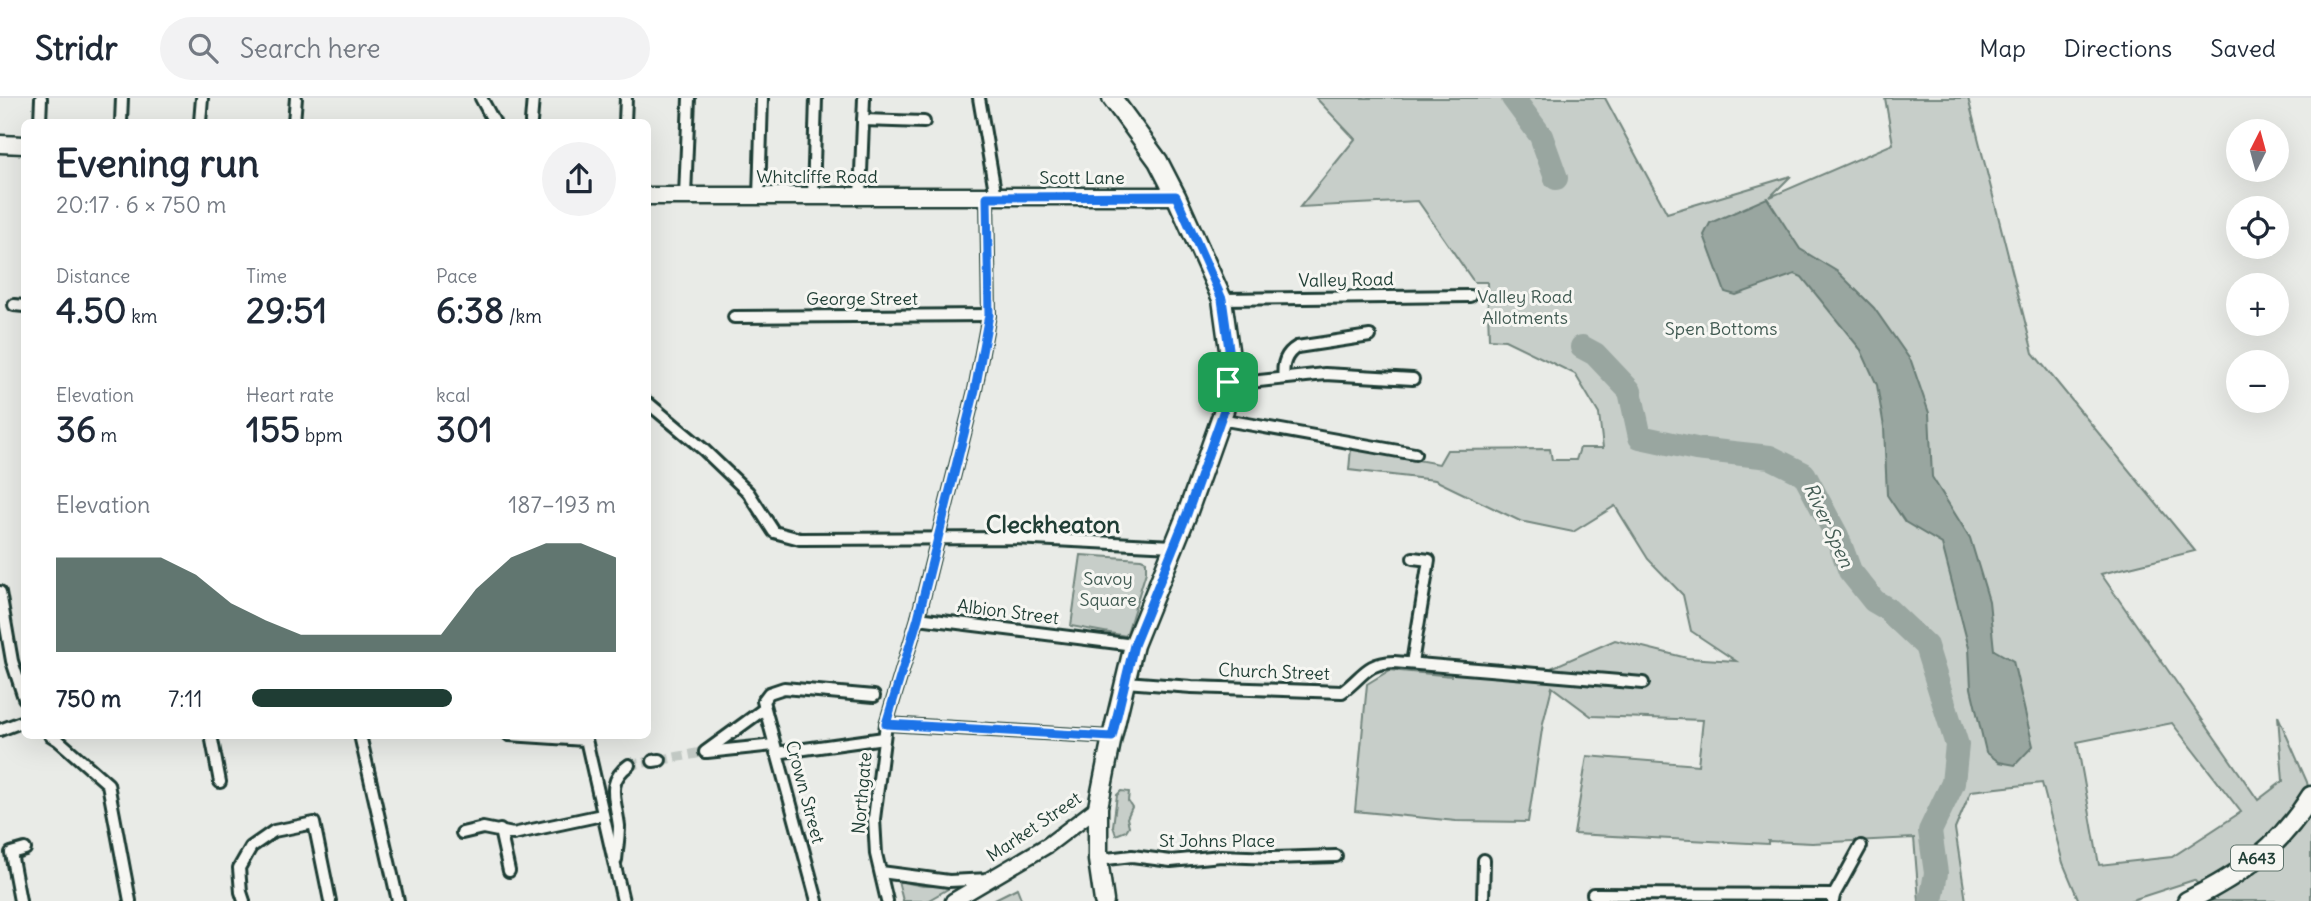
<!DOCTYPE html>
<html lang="en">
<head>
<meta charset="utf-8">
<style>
	body { margin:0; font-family:Delius,sans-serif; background:#f2f2f3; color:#1f2937; height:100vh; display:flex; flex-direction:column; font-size:26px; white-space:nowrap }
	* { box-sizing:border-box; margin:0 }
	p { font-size:23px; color:#747a83 }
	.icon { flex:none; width:38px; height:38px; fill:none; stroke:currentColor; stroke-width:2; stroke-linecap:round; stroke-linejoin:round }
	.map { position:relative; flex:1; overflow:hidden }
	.sheet { position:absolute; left:21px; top:21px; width:630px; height:620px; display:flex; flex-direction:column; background:#fff; border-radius:10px; box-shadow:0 7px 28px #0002 }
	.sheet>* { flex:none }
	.needle { width:46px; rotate:6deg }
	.tools { position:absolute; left:2226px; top:21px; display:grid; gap:14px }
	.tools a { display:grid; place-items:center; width:63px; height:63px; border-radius:50%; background:#fff; box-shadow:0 7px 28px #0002; font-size:35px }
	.pin { position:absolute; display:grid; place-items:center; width:60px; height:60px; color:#fff; margin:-30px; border-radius:14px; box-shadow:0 4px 10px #0006 }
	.round { display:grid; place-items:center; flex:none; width:74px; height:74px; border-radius:37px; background:#f2f2f3 }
	.head { display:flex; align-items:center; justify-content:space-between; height:119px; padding:0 35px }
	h1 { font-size:38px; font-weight:800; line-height:52px }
	.metrics { display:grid; grid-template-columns:repeat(3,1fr); gap:10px; height:119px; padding:7px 35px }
	.metrics div { display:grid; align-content:center }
	.metrics b { font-size:35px; font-weight:800 }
	.metrics small { font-size:19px; font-weight:400 }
	.metrics p { font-size:19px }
	.chart { height:196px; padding:14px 35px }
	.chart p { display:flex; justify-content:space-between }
	.chart svg { width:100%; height:126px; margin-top:7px; fill:#1f3d34; opacity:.7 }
	ul { padding:0 35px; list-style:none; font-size:23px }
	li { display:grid; grid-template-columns:112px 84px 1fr; align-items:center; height:52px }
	li i { height:18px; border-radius:9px; background:#1f3d34 }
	header { display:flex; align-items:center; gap:42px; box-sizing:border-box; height:98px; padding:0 35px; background:#fff; border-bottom:2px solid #e0e1e3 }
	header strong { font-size:33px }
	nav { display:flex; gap:38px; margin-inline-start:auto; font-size:24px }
	.search { width:490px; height:63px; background:#f2f2f3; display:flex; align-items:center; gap:18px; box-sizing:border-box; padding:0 24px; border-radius:38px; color:#747a83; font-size:26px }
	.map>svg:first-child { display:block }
	.green { fill:#c7cec9; stroke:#73867e; stroke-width:2; fill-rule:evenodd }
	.water { fill:#99a6a0; stroke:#687c75; stroke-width:2 }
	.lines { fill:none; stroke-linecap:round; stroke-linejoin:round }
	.river { stroke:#99a6a0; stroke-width:24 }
	.minor-tunnel { stroke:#c1c8c3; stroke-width:10; stroke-dasharray:10 5; stroke-linecap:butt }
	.minor-casing { stroke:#1f3d34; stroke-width:16 }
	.tertiary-casing { stroke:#1f3d34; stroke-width:19 }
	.secondary-casing { stroke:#1f3d34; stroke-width:21 }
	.primary-casing { stroke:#1f3d34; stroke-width:23 }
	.minor { stroke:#f6f6f2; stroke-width:10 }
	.tertiary { stroke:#f6f6f2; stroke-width:14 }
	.secondary { stroke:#f6f6f2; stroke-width:16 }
	.primary { stroke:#f6f6f2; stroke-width:18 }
	.route-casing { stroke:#fff; stroke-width:14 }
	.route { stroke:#1a73e8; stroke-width:9 }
	.labels { text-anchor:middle; stroke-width:6; stroke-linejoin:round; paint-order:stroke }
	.shield { fill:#f6f6f2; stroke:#60746d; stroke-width:2 }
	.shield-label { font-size:16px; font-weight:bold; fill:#1f3d34 }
	.street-label { font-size:18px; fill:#1f3d34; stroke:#f6f6f2 }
	.park-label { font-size:18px; fill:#415a52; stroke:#f6f6f2 }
	.water-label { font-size:19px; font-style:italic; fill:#445c54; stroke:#f6f6f2 }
	.district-label { font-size:24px; font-weight:bold; fill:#1f3d34; stroke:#f6f6f2 }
</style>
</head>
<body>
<header>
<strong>Stridr</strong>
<div class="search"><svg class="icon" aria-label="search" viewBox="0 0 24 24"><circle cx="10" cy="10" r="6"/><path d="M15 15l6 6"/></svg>Search here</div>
<nav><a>Map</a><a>Directions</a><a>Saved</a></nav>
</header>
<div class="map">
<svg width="2311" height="803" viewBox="0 0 2311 803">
	<rect width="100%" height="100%" fill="#e9ebe7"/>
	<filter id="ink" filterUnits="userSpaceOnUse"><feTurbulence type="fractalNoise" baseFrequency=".0143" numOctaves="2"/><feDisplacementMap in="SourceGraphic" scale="14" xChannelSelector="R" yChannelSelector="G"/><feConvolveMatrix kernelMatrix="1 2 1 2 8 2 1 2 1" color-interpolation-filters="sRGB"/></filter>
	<g filter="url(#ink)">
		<g class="green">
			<path d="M 1316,0 L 1605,0 L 1667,115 L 1791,78 L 1770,99 L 1893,46 L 1885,0 L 1968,0 L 2033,255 L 2195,453 L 2101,476 L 2258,702 L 2283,683 L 2278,618 L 2307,684 L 2311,706 L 2311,803 L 2211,803 L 2210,799 L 2194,782 L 2129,803 L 2079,803 L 2063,765 L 2042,685 L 1971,693 L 1955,731 L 1966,803 L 1919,803 L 1914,740 L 1812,745 L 1768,743 L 1768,746 L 1574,736 L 1587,658 L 1698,667 L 1703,622 L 1591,618 L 1552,589 L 1543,625 L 1528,724 L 1456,723 L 1355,713 L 1367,586 L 1390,572 L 1451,578 L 1453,566 L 1551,570 L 1615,542 L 1687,560 L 1736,563 L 1691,533 L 1683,497 L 1648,461 L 1615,408 L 1573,434 L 1520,423 L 1435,382 L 1349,372 L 1351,350 L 1439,366 L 1447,352 L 1550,351 L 1552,362 L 1576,362 L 1580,350 L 1603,350 L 1599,316 L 1575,276 L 1505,242 L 1489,241 L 1487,184 L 1474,184 L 1418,103 L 1300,109 L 1355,41 ZM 2172,625 L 2241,714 L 2172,759 L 2099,767 L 2077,644 Z"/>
			<path d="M 1081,457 L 1141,461 L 1146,463 L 1146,474 L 1126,538 L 1071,528 Z"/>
			<path d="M 1121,693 L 1129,694 L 1128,703 L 1132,709 L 1127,720 L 1129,728 L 1126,733 L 1116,737 L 1113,728 L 1117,697 Z"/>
			<path d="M 898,783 L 923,788 L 953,788 L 927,803 L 903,803 Z"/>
			<path d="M 1017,790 L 1022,803 L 991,803 Z"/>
		</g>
		<path class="water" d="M 1767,100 L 1800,151 L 1838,174 L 1874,210 L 1911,263 L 1929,315 L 1932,379 L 1970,440 L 1989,503 L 1994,552 L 2013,563 L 2033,648 L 2015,667 L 1999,664 L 1986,654 L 1971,590 L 1969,550 L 1942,446 L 1905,424 L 1887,397 L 1884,329 L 1877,287 L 1861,252 L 1802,179 L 1795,176 L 1736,197 L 1725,194 L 1704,137 L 1710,125 Z"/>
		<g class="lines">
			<g class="river">
				<path d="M 1513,0 L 1541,38 L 1556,80"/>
				<path d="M 1582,249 L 1595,256 L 1630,293 L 1640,339 L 1696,351 L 1770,359 L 1804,376 L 1837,438 L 1850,473 L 1874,503 L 1886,510 L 1926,548 L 1957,647 L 1953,685 L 1930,733 L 1936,775 L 1931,803"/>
			</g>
			<g class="minor-tunnel">
				<path d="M 660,662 L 705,654"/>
				<path d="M 629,667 L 653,663"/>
			</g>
			<defs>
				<g id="minor">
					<path d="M 481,0 L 494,24"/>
					<path d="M 979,0 L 996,99"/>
					<path d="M 863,22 L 924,24"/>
					<path d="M 40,24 L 41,0"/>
					<path d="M 121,24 L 122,0"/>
					<path d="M 200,24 L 202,0"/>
					<path d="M 294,24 L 296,0"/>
					<path d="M 531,24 L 533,0"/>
					<path d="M 625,24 L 626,0"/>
					<path d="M 685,98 L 689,0"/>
					<path d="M 759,99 L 762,0"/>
					<path d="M 813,99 L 816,0"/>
					<path d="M 860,99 L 864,0"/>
					<path d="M 1222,201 L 1470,198"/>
					<path d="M 14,207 L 24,208"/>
					<path d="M 734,219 L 989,217"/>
					<path d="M 1284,280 C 1282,267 1285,256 1297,249 L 1370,238"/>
					<path d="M 1228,284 L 1241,285 L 1325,276 L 1413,281"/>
					<path d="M 648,305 L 703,351 L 748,394 L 774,434 L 800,441 L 1014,440 L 1173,448"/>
					<path d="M 1220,321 L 1415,356"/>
					<path d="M 0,494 L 12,563 L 24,600"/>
					<path d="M 918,520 L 1134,547"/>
					<path d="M 1412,565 L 1429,462 L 1413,460"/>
					<path d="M 1125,584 L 1192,589 L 1342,594 C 1364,578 1365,565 1394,564 L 1643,585"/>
					<path d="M 886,626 L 1112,639"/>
					<path d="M 0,632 L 24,623"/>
					<path d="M 50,637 L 58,642 L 108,686 L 130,803"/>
					<path d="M 211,637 L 220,684"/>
					<path d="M 360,637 L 398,803"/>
					<path d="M 509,637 L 585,642"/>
					<path d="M 585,637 L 623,803"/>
					<path d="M 705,654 L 764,611"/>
					<path d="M 707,654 L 774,647"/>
					<path d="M 776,655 L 884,640"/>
					<path d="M 653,663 L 660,662"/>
					<path d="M 500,732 L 509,773"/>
					<path d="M 462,735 L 483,730 L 513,736 L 602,717"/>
					<path d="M 616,762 C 617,751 619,739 619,728 C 616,702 605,684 629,667"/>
					<path d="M 1098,762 L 1132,758 L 1171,763 L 1221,758 L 1273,760 L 1336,758"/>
					<path d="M 881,774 L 949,783 L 989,781"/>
					<path d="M 1593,796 L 1834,797 L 1833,803"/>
					<path d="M 1834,797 L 1861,748"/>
					<path d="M 20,803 L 11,755 L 25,751"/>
					<path d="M 244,803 L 241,794 L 239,770 L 251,749 L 274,733 L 314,725 L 330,803"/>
					<path d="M 817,803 L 763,603 L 769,595 L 784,590 L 874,598"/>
					<path d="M 887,803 L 876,756 L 874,721 L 886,626 L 918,520 L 975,292 L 989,217 L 987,99"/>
					<path d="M 1483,803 L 1484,762"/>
				</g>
				<path id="tertiary" d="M 953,803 L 1048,747 L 1098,709"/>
				<g id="secondary">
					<path d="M 0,46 L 24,47"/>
					<path d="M 648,98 L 1176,98"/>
				</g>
				<g id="primary">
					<path d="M 1104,803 L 1098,762 L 1098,709 L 1112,639 L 1134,547 L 1187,416 L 1225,309 L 1230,259 L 1222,201 L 1176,98 L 1158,63 L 1112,0"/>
					<path d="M 2187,803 C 2240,777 2279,750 2311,698"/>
				</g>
			</defs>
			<use href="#minor" class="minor-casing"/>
			<use href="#tertiary" class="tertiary-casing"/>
			<use href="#secondary" class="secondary-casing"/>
			<use href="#primary" class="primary-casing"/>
			<use href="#minor" class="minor"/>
			<use href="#tertiary" class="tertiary"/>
			<use href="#secondary" class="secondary"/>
			<use href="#primary" class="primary"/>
		</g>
	</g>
	<g class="lines" filter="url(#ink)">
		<defs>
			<path id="route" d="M 1176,98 L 1222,201 L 1230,258 L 1225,309 L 1187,416 L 1134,547 L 1112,639 L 886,626 L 918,520 L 975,292 L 989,217 L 987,99 Z"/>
		</defs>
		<use href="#route" class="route-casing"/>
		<use href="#route" class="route"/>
	</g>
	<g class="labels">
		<rect class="shield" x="2231" y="747.5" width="52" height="25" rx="5"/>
		<g class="shield-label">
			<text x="2257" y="766">A643</text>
		</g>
		<g class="street-label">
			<text x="817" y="85">Whitcliffe Road</text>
			<text x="1082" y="86">Scott Lane</text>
			<text transform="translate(1346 182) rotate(-1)" y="6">Valley Road</text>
			<text x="862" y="207">George Street</text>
			<text transform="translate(1008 514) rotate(7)" y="6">Albion Street</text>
			<text transform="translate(1274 574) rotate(2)" y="6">Church Street</text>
			<text transform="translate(805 694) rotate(75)" y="6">Crown Street</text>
			<text transform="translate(862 695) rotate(-85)" y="6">Northgate</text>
			<text transform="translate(1034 729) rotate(-34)" y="6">Market Street</text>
			<text x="1217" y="749">St Johns Place</text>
		</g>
		<g class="park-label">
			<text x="1525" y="205">Valley Road<tspan x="1525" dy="21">Allotments</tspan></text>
			<text x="1721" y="237">Spen Bottoms</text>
			<text x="1108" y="487">Savoy<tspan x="1108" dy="21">Square</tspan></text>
		</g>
		<g class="water-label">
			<text transform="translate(1829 427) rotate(65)" y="7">River Spen</text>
		</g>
		<g class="district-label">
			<text x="1053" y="435">Cleckheaton</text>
		</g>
	</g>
</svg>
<div class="tools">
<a><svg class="needle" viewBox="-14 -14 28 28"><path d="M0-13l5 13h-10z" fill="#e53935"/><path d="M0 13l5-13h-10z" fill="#747a83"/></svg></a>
<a><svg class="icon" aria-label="locate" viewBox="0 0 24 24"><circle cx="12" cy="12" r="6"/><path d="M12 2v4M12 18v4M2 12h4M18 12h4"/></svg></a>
<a>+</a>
<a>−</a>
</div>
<div class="pin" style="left:1228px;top:284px;background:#1e9e55"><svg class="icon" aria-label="arrive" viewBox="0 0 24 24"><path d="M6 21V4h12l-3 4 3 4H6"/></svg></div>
<section class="sheet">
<div class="head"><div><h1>Evening run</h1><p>20:17 · 6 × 750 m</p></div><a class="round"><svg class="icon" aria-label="share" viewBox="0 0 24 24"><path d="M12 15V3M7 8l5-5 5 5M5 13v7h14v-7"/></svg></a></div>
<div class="metrics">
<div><p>Distance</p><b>4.50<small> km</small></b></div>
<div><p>Time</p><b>29:51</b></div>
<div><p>Pace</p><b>6:38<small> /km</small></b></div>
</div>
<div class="metrics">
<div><p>Elevation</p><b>36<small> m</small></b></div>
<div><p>Heart rate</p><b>155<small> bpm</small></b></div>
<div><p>kcal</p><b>301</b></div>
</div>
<div class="chart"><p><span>Elevation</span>187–193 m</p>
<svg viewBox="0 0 160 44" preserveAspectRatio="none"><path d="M0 44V11L10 11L20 11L30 11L40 17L50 27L60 33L70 38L80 38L90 38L100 38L110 38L120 22L130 11L140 6L150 6L160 11V44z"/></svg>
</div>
<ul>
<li><b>750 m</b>7:11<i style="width:55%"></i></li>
</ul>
</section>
</div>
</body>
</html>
